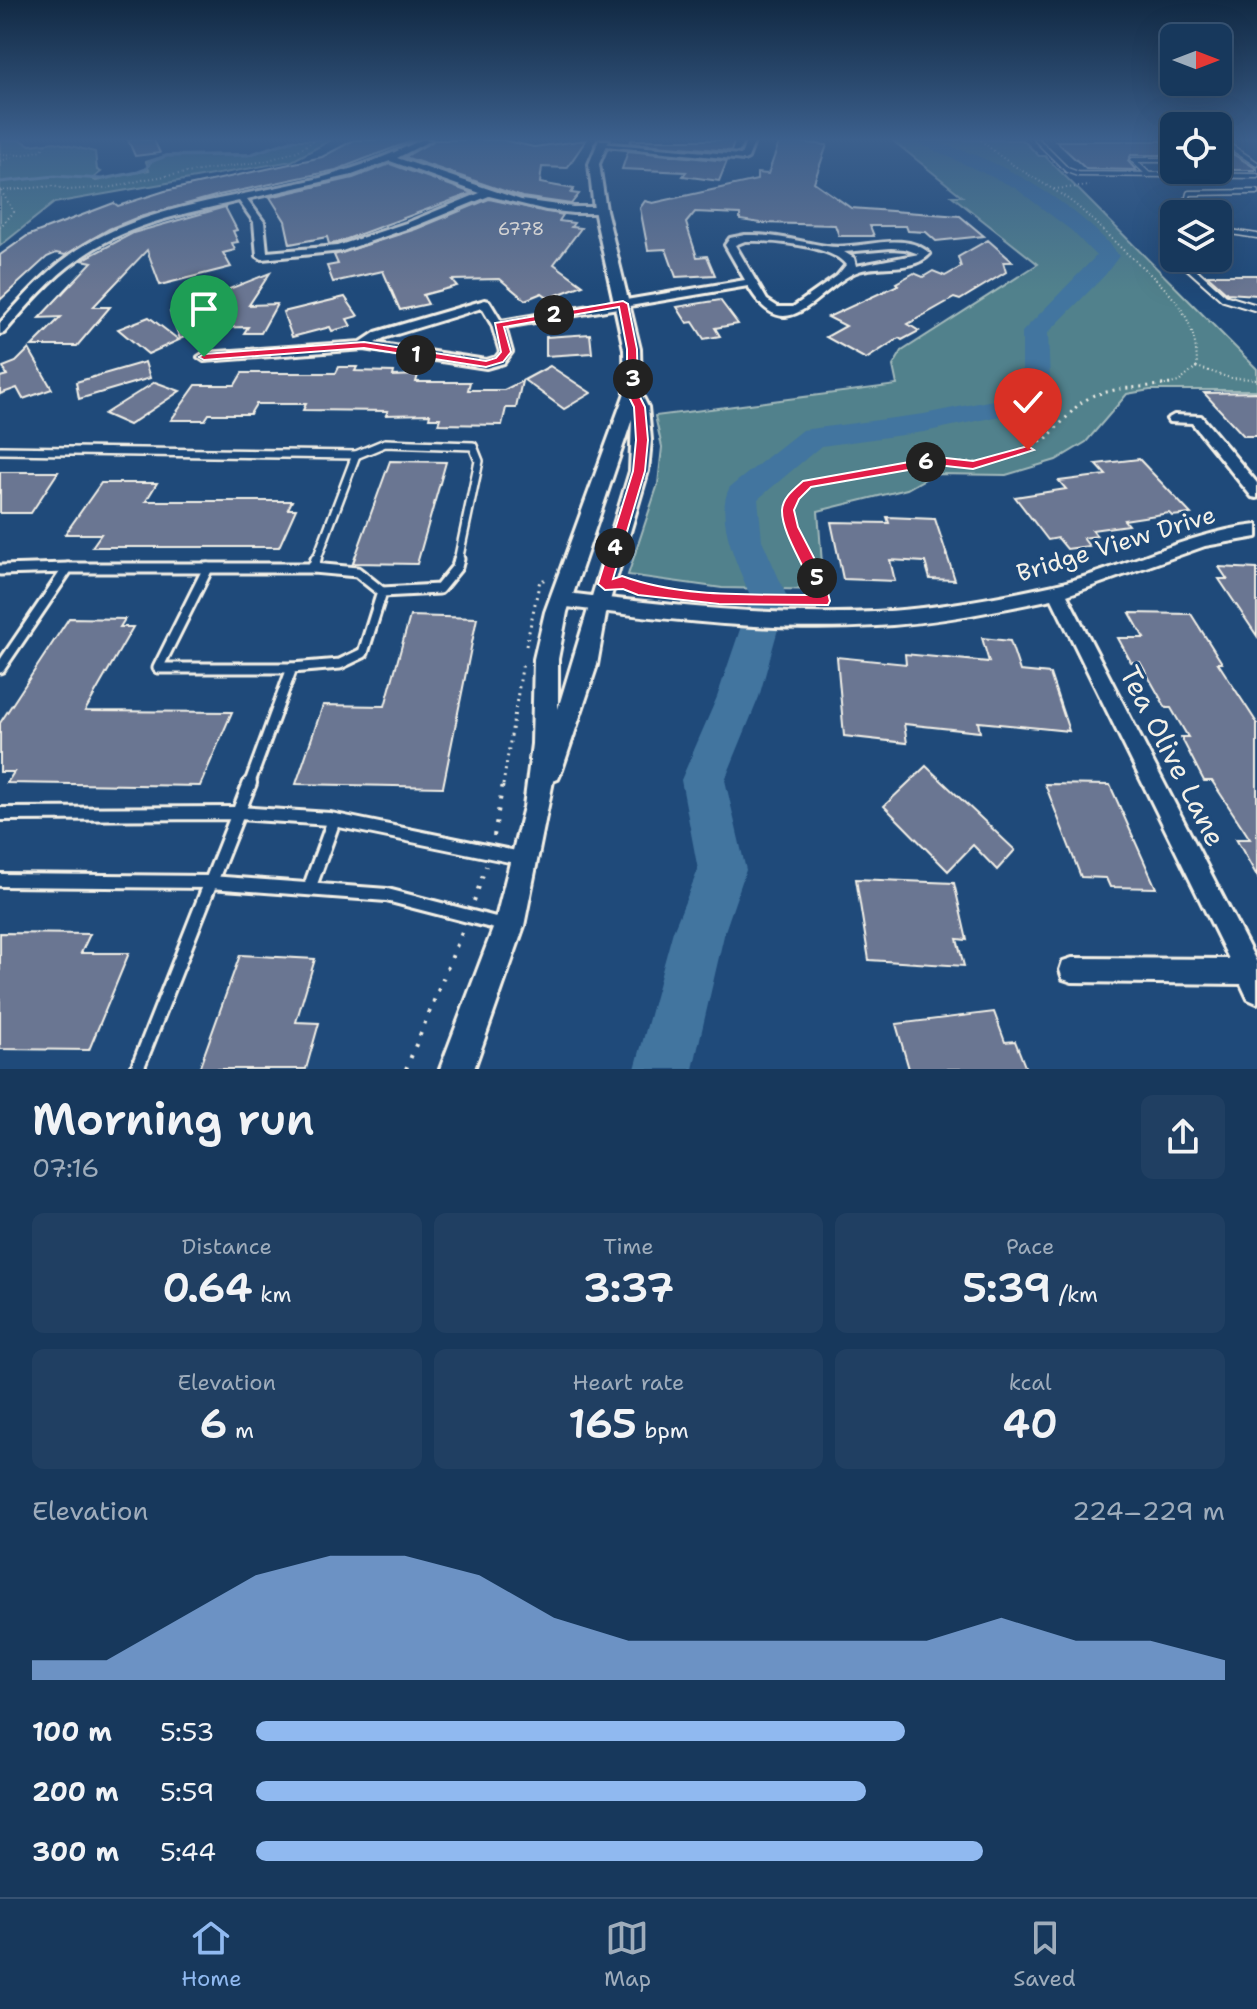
<!DOCTYPE html>
<html lang="en">
<head>
<meta charset="utf-8">
<style>
	body { margin:0; font-family:"Shantell Sans",sans-serif; background:#203f62; color:#f1f3f6; height:100vh; display:flex; flex-direction:column; font-size:30px; white-space:nowrap }
	* { box-sizing:border-box; margin:0 }
	p { font-size:26px; color:#9eacbb }
	.icon { flex:none; width:44px; height:44px; fill:none; stroke:currentColor; stroke-width:2; stroke-linecap:round; stroke-linejoin:round }
	.map { position:relative; height:1069px; overflow:hidden }
	.details { display:flex; flex-direction:column; background:#17385c; flex:1 }
	.details>* { flex:none }
	.needle { width:52px; rotate:90deg }
	.fabs { position:absolute; left:1160px; top:24px; display:grid; gap:16px }
	.fabs a { display:grid; place-items:center; width:72px; height:72px; border-radius:12px; background:#17385c; box-shadow:0 8px 32px #0002,0 0 0 2px #365272; font-size:40px }
	.pin { position:absolute; display:grid; place-items:center; width:68px; height:68px; color:#fff; margin:-82px -34px; border-radius:50% 50% 50% 0; rotate:-45deg; box-shadow:0 0 8px #0007 }
	.pin .icon { rotate:45deg }
	.km { position:absolute; width:40px; height:40px; margin:-20px; border-radius:50%; background:#222; color:#fff; font-size:22px; line-height:40px; text-align:center }
	.round { display:grid; place-items:center; flex:none; width:84px; height:84px; border-radius:12px; background:#203f62 }
	.summary { display:flex; align-items:center; justify-content:space-between; height:136px; padding:0 32px }
	h1 { font-size:44px; font-weight:600; line-height:60px }
	.stats { display:grid; grid-template-columns:repeat(3,1fr); gap:12px; height:136px; padding:8px 32px }
	.stats div { display:grid; align-content:center; border-radius:12px; background:#203f62; text-align:center }
	.stats b { font-size:40px; font-weight:600 }
	.stats small { font-size:22px; font-weight:400 }
	.stats p { font-size:22px }
	.chart { height:224px; padding:16px 32px }
	.chart p { display:flex; justify-content:space-between }
	.chart svg { width:100%; height:144px; margin-top:8px; fill:#90b9f0; opacity:.7 }
	ul { padding:0 32px; list-style:none; font-size:26px }
	li { display:grid; grid-template-columns:128px 96px 1fr; align-items:center; height:60px }
	li i { height:20px; border-radius:10px; background:#90b9f0 }
	.dock { display:flex; justify-content:space-around; align-items:center; height:112px; border-top:2px solid #365272; background:#17385c; font-size:22px; color:#9eacbb }
	.dock a { display:grid; justify-items:center; gap:4px }
	.dock .current { color:#90b9f0 }
	.map>svg:first-child { display:block }
	.green { fill:#51818c; stroke:#a2b9ba; stroke-width:2 }
	.lines { fill:none; stroke-linecap:round; stroke-linejoin:round }
	.stream { stroke:#89a7bc; stroke-width:3 }
	.river { fill:#42759f; fill-rule:evenodd }
	.building { fill:#6b7692; stroke:#f4f1e8; stroke-width:2 }
	.service-far4-casing { stroke:#f4f1e8; stroke-width:7 }
	.service-far3-casing { stroke:#f4f1e8; stroke-width:10 }
	.service-far2-casing { stroke:#f4f1e8; stroke-width:12 }
	.service-far1-casing { stroke:#f4f1e8; stroke-width:15 }
	.service-casing { stroke:#f4f1e8; stroke-width:18 }
	.minor-casing { stroke:#f4f1e8; stroke-width:6 }
	.tertiary-casing { stroke:#f4f1e8; stroke-width:6 }
	.path-far2 { stroke:#f4f1e8; stroke-width:2; stroke-dasharray:1 3; stroke-linecap:butt }
	.path-far1 { stroke:#f4f1e8; stroke-width:3; stroke-dasharray:2 5; stroke-linecap:butt }
	.path { stroke:#f4f1e8; stroke-width:4; stroke-dasharray:3 9; stroke-linecap:butt }
	.service-far4 { stroke:#1f4a7a; stroke-width:4 }
	.service-far3 { stroke:#1f4a7a; stroke-width:6 }
	.service-far2 { stroke:#1f4a7a; stroke-width:7 }
	.service-far1 { stroke:#1f4a7a; stroke-width:9 }
	.service { stroke:#1f4a7a; stroke-width:12 }
	.minor { fill:#1f4a7a; fill-rule:evenodd }
	.tertiary { fill:#1f4a7a; fill-rule:evenodd }
	.route { fill:#e11d48; stroke:#fff; stroke-width:2 }
	.labels { text-anchor:middle; stroke-width:6; stroke-linejoin:round; paint-order:stroke }
	.far-number-label { font-size:18px; fill:#d2d2d2 }
	.street-label { font-size:24px; fill:#f4f1e8; stroke:#1f4a7a }
	.near-street-label { font-size:28px; fill:#f4f1e8; stroke:#1f4a7a }
</style>
</head>
<body>
<div class="map">
<svg width="1257" height="1069" viewBox="0 0 1257 1069">
	<rect width="100%" height="100%" fill="#1f4a7a"/>
	<filter id="ink" filterUnits="userSpaceOnUse"><feTurbulence type="fractalNoise" baseFrequency=".0125" numOctaves="2"/><feDisplacementMap in="SourceGraphic" scale="16" xChannelSelector="R" yChannelSelector="G"/><feConvolveMatrix kernelMatrix="1 2 1 2 8 2 1 2 1" color-interpolation-filters="sRGB"/></filter>
	<g filter="url(#ink)">
		<g class="green">
			<path d="M 0,140 L 21,140 L 30,145 L 55,142 L 95,152 L 97,170 L 101,172 L 92,179 L 96,181 L 149,170 L 146,162 L 168,155 L 252,154 L 292,140 L 331,140 L 292,161 L 54,203 L 0,246 Z"/>
			<path d="M 892,140 L 1023,140 L 1039,156 L 1045,156 L 1257,369 L 1257,390 L 1150,390 L 1127,394 L 1086,442 L 1056,460 L 1006,475 L 934,474 L 907,489 L 818,511 L 824,590 L 722,588 L 628,575 L 658,484 L 662,447 L 655,416 L 897,385 L 893,366 L 902,351 L 1038,264 L 952,196 L 962,196 Z"/>
		</g>
		<g class="lines">
			<path class="stream" d="M 0,182 L 55,176 L 102,179 L 138,172 L 146,169 L 150,162 L 166,156 L 248,155 L 294,140"/>
			<path class="river" d="M 912,140 C 973,140 1083,206 1119,256 L 1105,275 L 1048,333 L 1050,380 L 1033,409 L 924,432 L 821,446 L 758,499 L 762,540 L 787,597 L 759,697 L 725,780 L 746,870 L 725,931 L 693,1069 L 635,1069 L 673,931 L 698,870 L 681,780 L 717,697 L 751,597 C 739,569 713,516 730,487 L 802,430 L 924,414 L 1013,396 L 1022,380 L 1022,332 L 1096,256 L 1072,231 L 1014,187 Z"/>
		</g>
		<g class="building">
			<path d="M 128,140 L 154,140 L 160,153 L 135,156 Z"/>
			<path d="M 354,140 L 414,140 L 336,170 L 219,195 L 136,218 L 109,229 L 65,255 L 56,253 L 47,257 L 0,300 L 0,255 L 27,236 L 114,203 L 118,206 L 165,191 L 322,157 Z"/>
			<path d="M 434,140 L 503,140 L 534,147 L 586,140 L 567,168 L 542,167 L 540,183 L 574,189 L 571,193 L 579,194 L 571,204 L 522,197 L 405,157 Z"/>
			<path d="M 631,140 L 735,140 L 731,151 L 630,143 Z"/>
			<path d="M 780,140 L 827,145 L 814,182 L 851,208 L 960,216 L 984,236 L 936,241 L 926,232 L 908,231 L 906,226 L 870,226 L 874,236 L 839,236 L 835,225 L 761,223 L 740,220 L 740,214 L 695,212 L 686,223 L 697,257 L 707,256 L 715,275 L 676,277 L 666,249 L 648,250 L 640,208 L 645,201 L 653,203 L 757,180 L 757,173 L 768,174 Z"/>
			<path d="M 1056,141 L 1161,141 L 1174,144 L 1174,155 L 1131,155 L 1128,161 L 1136,170 L 1086,169 Z"/>
			<path d="M 1218,145 L 1257,169 L 1257,170 L 1218,170 Z"/>
			<path d="M 628,151 L 727,161 L 719,181 L 683,176 L 686,172 L 622,169 Z"/>
			<path d="M 390,164 L 472,193 L 336,243 L 329,244 L 327,237 L 290,244 L 285,221 L 270,197 L 353,178 Z"/>
			<path d="M 489,199 L 563,215 L 559,221 L 574,223 L 571,227 L 581,228 L 554,264 L 583,285 L 549,298 L 542,293 L 525,300 L 500,279 L 452,280 L 457,286 L 423,295 L 428,304 L 400,310 L 383,271 L 333,282 L 327,266 L 338,264 L 334,255 L 416,229 Z"/>
			<path d="M 225,207 L 237,230 L 233,231 L 238,242 L 232,243 L 235,250 L 223,253 L 231,267 L 160,285 L 147,250 L 93,307 L 110,307 L 77,346 L 32,346 L 61,317 L 39,318 L 92,262 L 82,260 L 133,233 Z"/>
			<path d="M 988,240 L 1013,262 L 1003,262 L 1006,272 L 960,300 L 954,298 L 908,324 L 919,331 L 902,340 L 899,338 L 866,359 L 826,337 L 846,326 L 828,317 L 898,285 L 896,283 L 914,273 L 923,277 L 933,271 L 945,276 L 961,267 L 958,257 Z"/>
			<path d="M 270,273 L 249,305 L 277,304 L 261,333 L 244,333 L 248,327 L 205,328 L 180,339 L 170,312 Z"/>
			<path d="M 1207,275 L 1257,275 L 1257,295 L 1227,293 Z"/>
			<path d="M 345,297 L 358,316 L 347,319 L 351,326 L 332,331 L 330,327 L 292,337 L 283,312 Z"/>
			<path d="M 720,300 L 738,324 L 715,328 L 720,336 L 704,339 L 693,322 L 687,323 L 677,307 Z"/>
			<path d="M 149,317 L 179,340 L 148,354 L 118,329 Z"/>
			<path d="M 590,334 L 592,353 L 546,356 L 546,337 Z"/>
			<path d="M 29,349 L 52,389 L 23,399 L 17,388 L 0,394 L 0,377 L 7,375 L 3,367 L 16,362 Z"/>
			<path d="M 145,362 L 150,378 L 79,399 L 76,382 Z"/>
			<path d="M 550,366 L 591,393 L 564,409 L 524,380 Z"/>
			<path d="M 339,367 L 357,367 L 355,371 L 394,372 L 393,376 L 418,375 L 416,382 L 470,382 L 468,390 L 504,390 L 522,381 L 516,408 L 506,408 L 502,425 L 438,424 L 440,418 L 429,418 L 430,414 L 386,415 L 388,411 L 303,410 L 306,404 L 256,404 L 250,414 L 209,414 L 205,420 L 171,420 L 196,385 L 235,385 L 242,373 L 336,373 Z"/>
			<path d="M 155,382 L 180,391 L 129,425 L 104,414 Z"/>
			<path d="M 1257,392 L 1257,436 L 1244,436 L 1204,393 Z"/>
			<path d="M 1139,459 L 1191,514 L 1172,516 L 1169,513 L 1124,520 L 1128,525 L 1092,530 L 1097,536 L 1083,538 L 1089,546 L 1067,549 L 1058,538 L 1048,540 L 1015,497 L 1066,489 L 1059,481 L 1106,475 L 1096,464 Z"/>
			<path d="M 390,461 L 446,462 L 417,564 L 353,563 Z"/>
			<path d="M 0,472 L 58,472 L 31,513 L 0,513 Z"/>
			<path d="M 101,483 L 157,483 L 146,501 L 292,501 L 288,509 L 296,509 L 279,547 L 92,547 L 101,534 L 65,534 Z"/>
			<path d="M 887,517 L 935,519 L 955,580 L 930,579 L 925,562 L 890,560 L 895,581 L 843,579 L 831,522 L 889,523 Z"/>
			<path d="M 1219,567 L 1257,569 L 1257,636 L 1219,579 L 1227,579 Z"/>
			<path d="M 1130,613 L 1191,614 L 1222,663 L 1218,663 L 1257,723 L 1257,876 L 1236,839 L 1250,839 L 1212,781 L 1204,781 L 1181,737 L 1188,737 L 1171,708 L 1166,708 L 1140,662 L 1131,662 L 1118,638 L 1144,638 Z"/>
			<path d="M 410,616 L 477,618 L 443,787 L 296,784 L 323,705 L 385,706 Z"/>
			<path d="M 69,618 L 125,619 L 120,627 L 133,627 L 85,711 L 232,712 L 200,786 L 7,783 L 14,772 L 0,772 L 0,723 Z"/>
			<path d="M 982,638 L 1010,641 L 1020,671 L 1050,674 L 1069,731 L 978,722 L 980,732 L 904,724 L 907,743 L 844,736 L 837,657 L 906,664 L 905,654 L 989,662 Z"/>
			<path d="M 926,766 L 1015,850 L 997,870 L 973,845 L 948,871 L 884,806 Z"/>
			<path d="M 1045,784 L 1110,785 L 1156,888 L 1110,887 L 1106,878 L 1081,877 Z"/>
			<path d="M 856,879 L 954,883 L 967,940 L 957,939 L 964,966 L 869,960 Z"/>
			<path d="M 0,933 L 90,934 L 81,953 L 129,953 L 89,1050 L 0,1049 Z"/>
			<path d="M 240,955 L 315,959 L 296,1022 L 319,1023 L 306,1069 L 199,1069 Z"/>
			<path d="M 994,1012 L 1005,1042 L 1015,1041 L 1026,1069 L 909,1069 L 896,1024 Z"/>
		</g>
		<g class="lines">
			<defs>
				<g id="service-far4">
					<path d="M 1037,140 L 1067,170 L 1078,174 L 1257,176"/>
					<path d="M 1220,140 L 1257,164"/>
					<path d="M 1149,175 L 1133,160 L 1174,160"/>
					<path d="M 1184,214 L 1189,193 L 1257,192"/>
					<path d="M 1218,230 L 1257,236"/>
				</g>
				<path id="service-far3" d="M 1179,258 L 1224,298 L 1257,308"/>
				<g id="service-far2">
					<path d="M 0,450 L 356,455 L 385,443 L 473,446 L 479,461 L 458,561"/>
					<path d="M 316,561 L 356,455"/>
				</g>
				<g id="service-far1">
					<path d="M 208,568 L 158,668 L 292,668"/>
					<path d="M 313,568 L 316,559"/>
					<path d="M 0,570 L 68,568"/>
					<path d="M 0,668 L 68,568 L 313,568 L 357,572 L 382,592"/>
					<path d="M 249,785 L 292,668 L 340,664 L 363,653 L 382,592 L 439,589 L 457,567 L 459,559"/>
				</g>
				<g id="service">
					<path d="M 0,814 L 239,813 L 330,819 L 520,858"/>
					<path d="M 0,880 L 210,882 L 387,895 L 503,925"/>
					<path d="M 309,889 L 334,820"/>
					<path d="M 137,1069 L 250,783"/>
				</g>
				<g id="minor">
					<path d="M 421,140 L 431,140 L 397,158 L 521,200 L 573,207 L 600,207 L 605,210 L 600,213 L 573,213 L 546,210 L 489,196 L 415,226 L 342,251 L 262,259 L 257,256 L 254,222 L 239,201 L 226,204 C 176,215 122,227 80,258 C 51,278 27,306 4,333 L 0,334 L 0,323 C 26,294 52,265 85,245 C 151,206 233,198 307,181 C 347,172 384,158 421,140 ZM 390,161 L 480,193 L 409,222 L 337,246 L 267,252 L 264,222 L 247,199 L 352,175 Z"/>
					<path d="M 747,140 L 755,140 L 748,158 L 744,160 L 596,145 L 600,143 L 741,155 Z"/>
					<path d="M 745,235 C 773,234 798,241 826,246 C 859,252 903,228 930,254 C 914,272 881,264 859,271 C 818,285 788,355 748,286 L 505,327 L 512,352 L 504,363 L 486,368 L 364,349 L 204,361 L 198,357 L 204,353 L 361,342 L 376,332 L 485,300 L 489,301 L 501,321 L 745,280 L 725,245 L 730,238 ZM 745,241 C 769,240 832,245 846,265 L 837,276 L 793,307 L 778,307 L 767,300 L 735,245 ZM 891,248 L 905,249 L 919,254 L 856,266 L 854,258 L 844,252 ZM 482,308 L 492,325 L 500,352 L 496,357 L 486,360 L 375,343 L 384,338 Z"/>
					<path d="M 1174,415 L 1201,416 L 1257,483 L 1257,498 L 1252,497 L 1192,423 L 1169,422 L 1167,419 Z"/>
					<path d="M 1257,525 L 1257,537 L 1205,546 L 1067,595 L 1257,963 L 1257,1003 L 1248,999 L 1241,984 L 1072,982 L 1063,979 L 1060,970 L 1063,961 L 1072,958 L 1229,959 L 1052,599 C 994,611 936,623 877,626 C 770,633 664,619 559,606 L 553,604 L 550,599 L 553,594 L 559,592 C 663,605 768,617 874,612 C 934,609 995,598 1054,585 C 1124,569 1185,533 1257,525 Z"/>
				</g>
				<path id="tertiary" d="M 599,140 L 609,140 L 599,164 L 606,210 L 640,349 L 641,393 L 648,407 L 651,440 L 648,471 L 606,614 L 597,665 L 562,770 L 558,779 L 553,781 L 524,926 L 474,1069 L 440,1069 L 494,926 L 524,807 L 532,744 L 534,659 L 545,612 L 625,393 L 624,349 L 594,210 L 589,164 ZM 632,419 L 630,471 L 558,709 L 558,659 L 567,612 Z"/>
			</defs>
			<use href="#service-far4" class="service-far4-casing"/>
			<use href="#service-far3" class="service-far3-casing"/>
			<use href="#service-far2" class="service-far2-casing"/>
			<use href="#service-far1" class="service-far1-casing"/>
			<use href="#service" class="service-casing"/>
			<use href="#minor" class="minor-casing"/>
			<use href="#tertiary" class="tertiary-casing"/>
			<g class="path-far2">
				<path d="M 981,140 C 1005,163 1034,177 1062,195 C 1083,209 1099,227 1117,244 C 1158,284 1197,304 1197,367 L 1230,378 L 1257,379"/>
				<path d="M 0,154 L 22,155 L 42,150 L 46,142"/>
				<path d="M 0,161 L 14,157"/>
				<path d="M 1054,189 L 1090,186"/>
				<path d="M 0,191 L 53,186 L 68,190 L 114,187 L 146,179 L 266,161 L 297,151 L 315,140"/>
				<path d="M 0,227 L 14,212 L 1,191"/>
				<path d="M 1161,386 L 1179,382 L 1197,367"/>
			</g>
			<g class="path-far1">
				<path d="M 626,583 L 638,590 L 696,596"/>
				<path d="M 816,602 L 823,601 L 817,577 L 792,527 L 788,510 L 793,496 L 807,484 L 903,464 L 984,463 L 1002,459 L 1046,439 L 1079,404 L 1094,395 L 1119,389 L 1172,384"/>
				<path d="M 526,646 L 540,580 L 548,580"/>
				<path d="M 503,785 L 523,662"/>
			</g>
			<g class="path">
				<path d="M 494,836 L 503,783"/>
				<path d="M 474,901 L 486,866"/>
				<path d="M 406,1069 L 463,930"/>
			</g>
			<use href="#service-far4" class="service-far4"/>
			<use href="#service-far3" class="service-far3"/>
			<use href="#service-far2" class="service-far2"/>
			<use href="#service-far1" class="service-far1"/>
			<use href="#service" class="service"/>
			<use href="#minor" class="minor"/>
			<use href="#tertiary" class="tertiary"/>
		</g>
	</g>
	<linearGradient id="sky" x2="0" y2="1"><stop stop-color="#112943"/><stop offset="0.48" stop-color="#3c608d"/><stop offset="1" stop-color="#3c608d" stop-opacity="0"/></linearGradient>
	<rect width="1257" height="290" fill="url(#sky)"/>
	<path class="route" d="M 623,301 L 628,304 L 637,349 L 638,393 L 645,407 L 648,440 L 645,471 L 613,579 L 622,576 C 682,598 751,594 814,595 C 808,570 782,535 782,511 C 782,498 794,489 803,481 L 937,457 L 973,461 L 1028,446 L 1034,450 L 973,469 L 937,465 L 811,487 L 799,499 L 794,510 L 798,527 L 824,577 L 830,601 L 828,605 L 719,604 L 638,595 L 623,589 L 605,590 L 598,584 L 633,471 L 636,440 L 634,407 L 627,393 L 627,349 L 619,307 L 504,327 L 511,352 L 503,362 L 486,367 L 364,348 L 204,360 L 199,357 L 204,354 L 364,342 L 486,361 L 496,358 L 501,352 L 495,323 Z"/>
	<g class="labels">
		<g class="far-number-label">
			<text x="521" y="235">6778</text>
		</g>
		<g class="street-label">
			<text transform="translate(1116 544) rotate(-17)" y="8">Bridge View Drive</text>
		</g>
		<g class="near-street-label">
			<text transform="translate(1173 756) rotate(63)" y="10">Tea Olive Lane</text>
		</g>
	</g>
</svg>
<div class="fabs">
<a><svg class="needle" viewBox="-14 -14 28 28"><path d="M0-13l5 13h-10z" fill="#e53935"/><path d="M0 13l5-13h-10z" fill="#9eacbb"/></svg></a>
<a><svg class="icon" aria-label="locate" viewBox="0 0 24 24"><circle cx="12" cy="12" r="6"/><path d="M12 2v4M12 18v4M2 12h4M18 12h4"/></svg></a>
<a><svg class="icon" aria-label="layers" viewBox="0 0 24 24"><path d="M12 4l9 5-9 5-9-5zM3 14l9 5 9-5"/></svg></a>
</div>
<div class="pin" style="left:204px;top:357px;background:#1e9e55"><svg class="icon" aria-label="arrive" viewBox="0 0 24 24"><path d="M6 21V4h12l-3 4 3 4H6"/></svg></div>
<div class="pin" style="left:1028px;top:450px;background:#d93025"><svg class="icon" aria-label="check" viewBox="0 0 24 24"><path d="M5 12l5 5 9-10"/></svg></div>
<b class="km" style="left:416px;top:355px">1</b>
<b class="km" style="left:554px;top:315px">2</b>
<b class="km" style="left:633px;top:379px">3</b>
<b class="km" style="left:615px;top:548px">4</b>
<b class="km" style="left:817px;top:578px">5</b>
<b class="km" style="left:926px;top:462px">6</b>
</div>
<section class="details">
<div class="summary"><div><h1>Morning run</h1><p>07:16</p></div><a class="round"><svg class="icon" aria-label="share" viewBox="0 0 24 24"><path d="M12 15V3M7 8l5-5 5 5M5 13v7h14v-7"/></svg></a></div>
<div class="stats">
<div><p>Distance</p><b>0.64<small> km</small></b></div>
<div><p>Time</p><b>3:37</b></div>
<div><p>Pace</p><b>5:39<small> /km</small></b></div>
</div>
<div class="stats">
<div><p>Elevation</p><b>6<small> m</small></b></div>
<div><p>Heart rate</p><b>165<small> bpm</small></b></div>
<div><p>kcal</p><b>40</b></div>
</div>
<div class="chart"><p><span>Elevation</span>224–229 m</p>
<svg viewBox="0 0 160 44" preserveAspectRatio="none"><path d="M0 44V38L10 38L20 25L30 12L40 6L50 6L60 12L70 25L80 32L90 32L100 32L110 32L120 32L130 25L140 32L150 32L160 38V44z"/></svg>
</div>
<ul>
<li><b>100 m</b>5:53<i style="width:67%"></i></li>
<li><b>200 m</b>5:59<i style="width:63%"></i></li>
<li><b>300 m</b>5:44<i style="width:75%"></i></li>
</ul>
</section>
<nav class="dock">
<a class="current"><svg class="icon" aria-label="home" viewBox="0 0 24 24"><path d="M3 11l9-7 9 7M6 9v11h12V9"/></svg>Home</a>
<a><svg class="icon" aria-label="map" viewBox="0 0 24 24"><path d="M3 6l6-2 6 2 6-2v14l-6 2-6-2-6 2zM9 4v14M15 6v14"/></svg>Map</a>
<a><svg class="icon" aria-label="saved" viewBox="0 0 24 24"><path d="M7 4h10v16l-5-4-5 4z"/></svg>Saved</a>
</nav>
</body>
</html>
